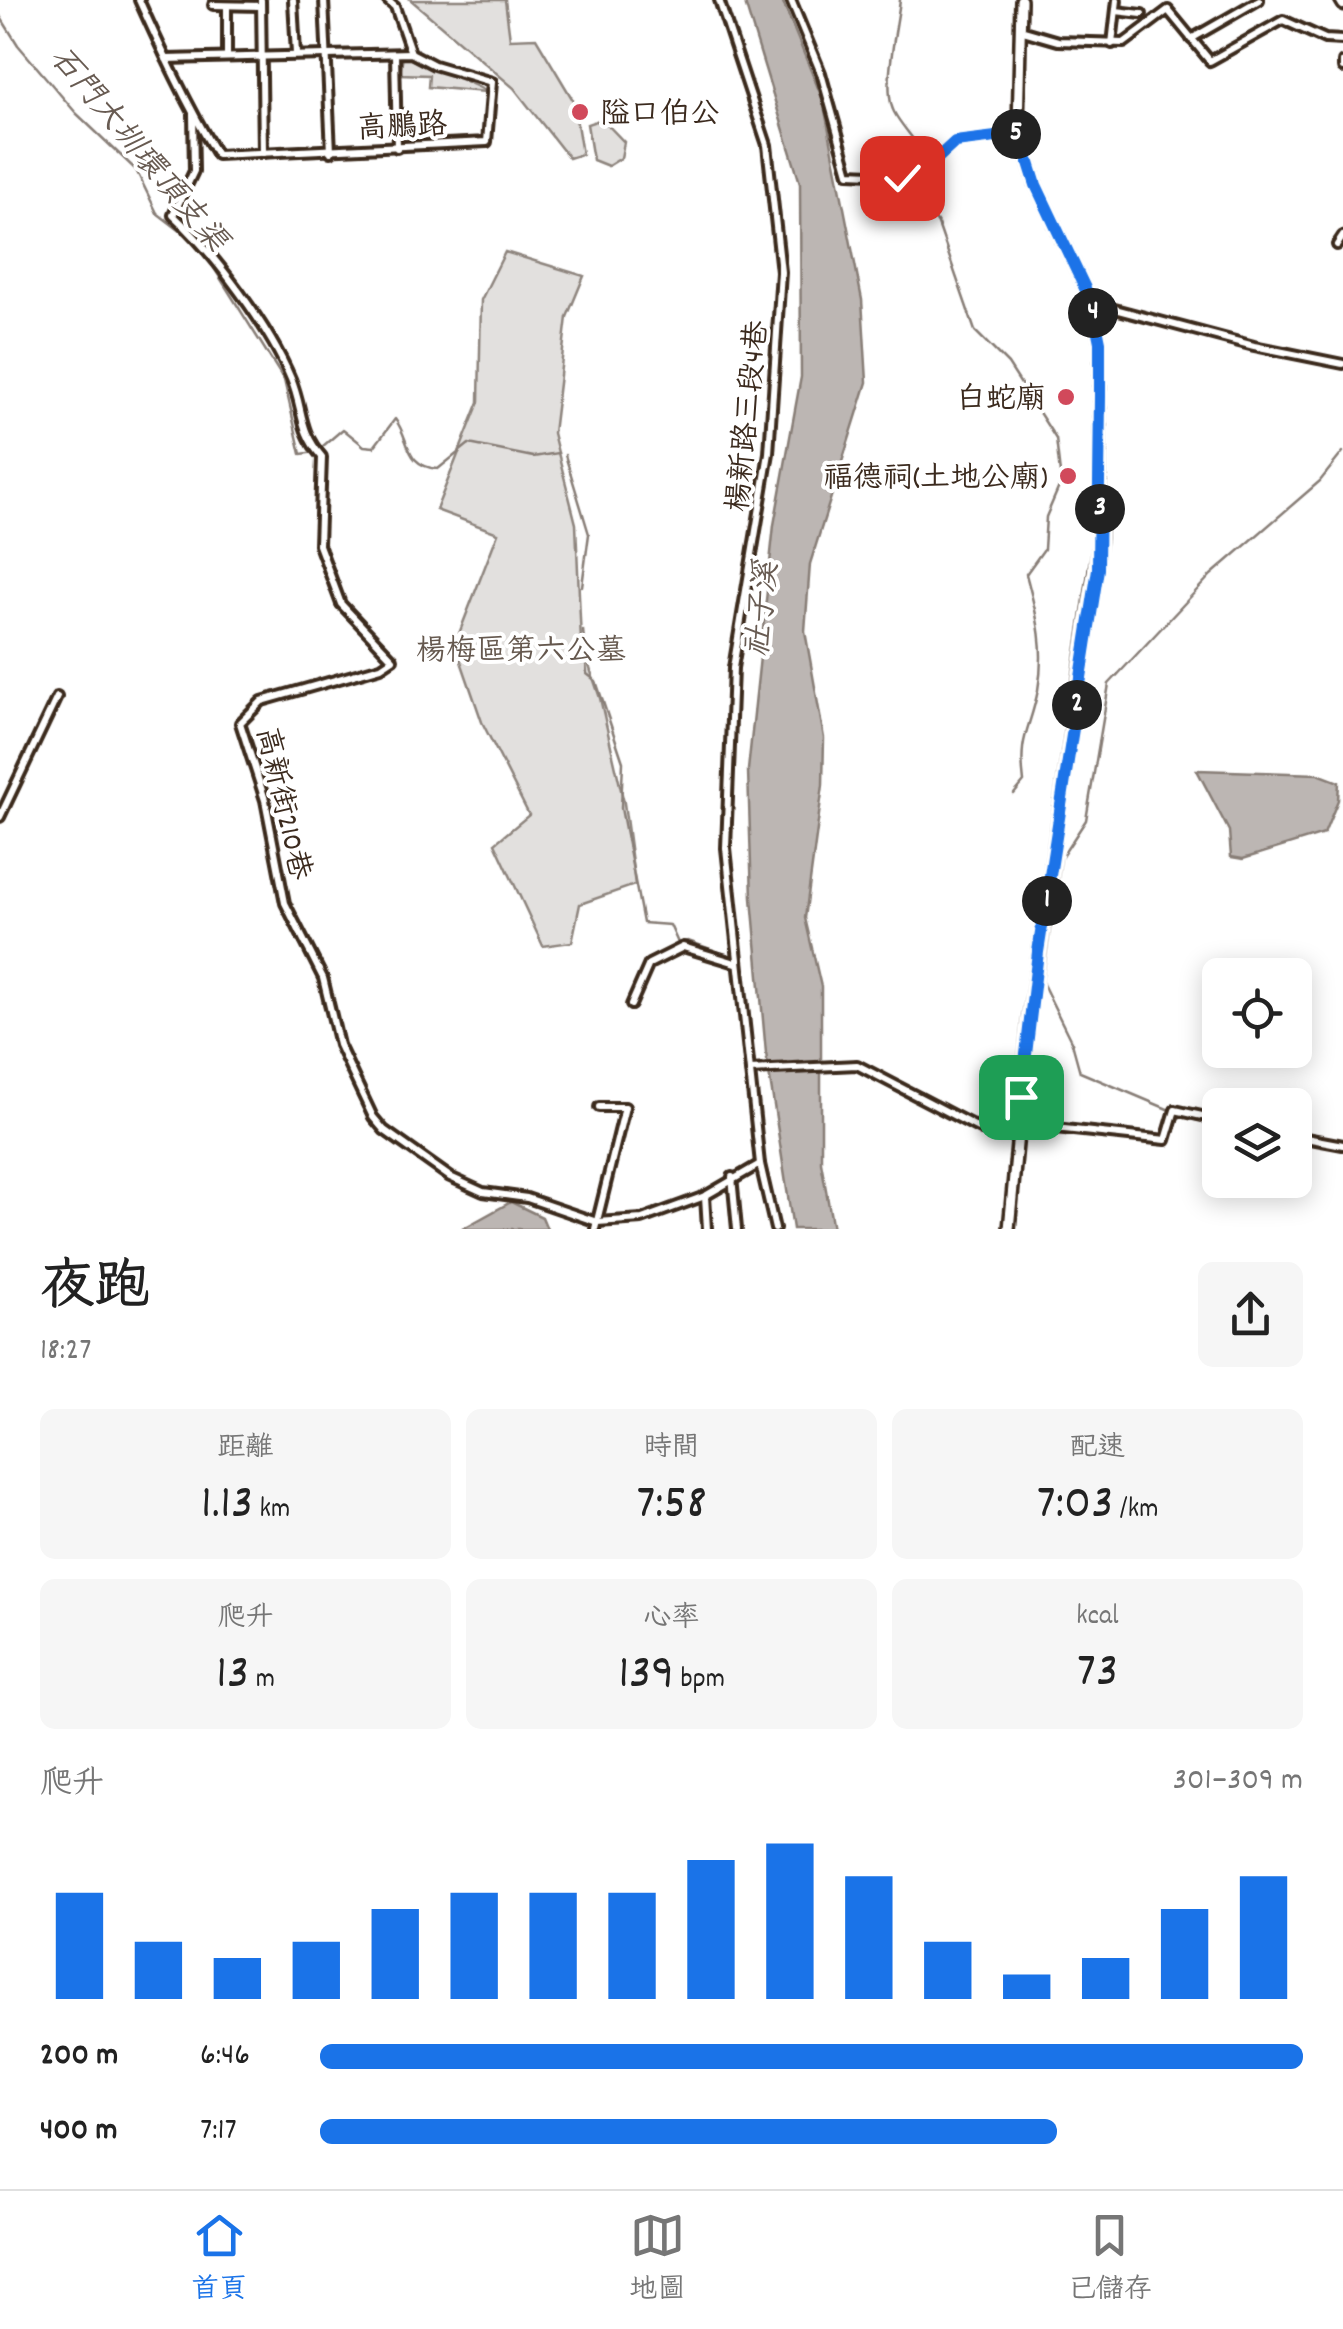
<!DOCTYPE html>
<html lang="zh-TW">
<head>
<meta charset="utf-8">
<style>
	body { margin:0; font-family:Dekko,"LXGW WenKai TC",sans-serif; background:#f6f6f6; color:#222; height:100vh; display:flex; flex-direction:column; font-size:38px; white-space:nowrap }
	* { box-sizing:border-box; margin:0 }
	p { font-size:32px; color:#767676 }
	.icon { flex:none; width:55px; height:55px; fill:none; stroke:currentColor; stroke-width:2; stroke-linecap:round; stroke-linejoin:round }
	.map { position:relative; height:1229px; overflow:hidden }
	.side { display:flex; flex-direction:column; background:#fff; flex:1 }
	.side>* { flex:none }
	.fabs { position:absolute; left:1202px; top:958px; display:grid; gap:20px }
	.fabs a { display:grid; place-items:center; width:110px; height:110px; border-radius:15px; background:#fff; box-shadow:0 5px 25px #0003; font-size:50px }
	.pin { position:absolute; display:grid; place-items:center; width:85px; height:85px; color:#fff; margin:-42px; border-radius:20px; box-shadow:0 5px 15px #0006 }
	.km { position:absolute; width:50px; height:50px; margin:-25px; border-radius:50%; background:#222; color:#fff; font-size:28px; line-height:50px; text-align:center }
	.round { display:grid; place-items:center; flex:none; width:105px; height:105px; border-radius:15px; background:#f6f6f6 }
	.summary { display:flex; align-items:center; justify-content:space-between; height:170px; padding:0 40px }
	h1 { font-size:55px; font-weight:600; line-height:75px }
	.figures { display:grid; grid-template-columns:repeat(3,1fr); gap:15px; height:170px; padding:10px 40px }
	.figures div { display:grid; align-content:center; border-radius:15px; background:#f6f6f6; text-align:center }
	.figures b { font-size:50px; font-weight:600 }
	.figures small { font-size:28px; font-weight:400 }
	.figures p { font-size:28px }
	.chart { height:280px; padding:20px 40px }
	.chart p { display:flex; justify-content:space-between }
	.chart svg { width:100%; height:180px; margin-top:10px; stroke:#1a73e8; stroke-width:6 }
	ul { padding:0 40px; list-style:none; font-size:32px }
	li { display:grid; grid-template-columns:160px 120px 1fr; align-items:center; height:75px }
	li i { height:25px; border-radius:12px; background:#1a73e8 }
	.dock { display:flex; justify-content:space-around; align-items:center; height:140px; border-top:2px solid #e0e0e0; background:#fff; font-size:28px; color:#767676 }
	.dock a { display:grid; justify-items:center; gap:5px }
	.dock .active { color:#1a73e8 }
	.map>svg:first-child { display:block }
	.green { fill:#e2e0de; stroke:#8e857e; stroke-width:2.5 }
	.water { fill:#bcb6b3; stroke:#887e77; stroke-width:2.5 }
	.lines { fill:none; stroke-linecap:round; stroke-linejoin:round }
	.stream { stroke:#887e77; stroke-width:2.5 }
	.minor-casing { stroke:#3b2a1e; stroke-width:14 }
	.tertiary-casing { stroke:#3b2a1e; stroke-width:15 }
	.secondary-casing { stroke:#3b2a1e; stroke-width:16 }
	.minor { stroke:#fff; stroke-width:6 }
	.tertiary { stroke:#fff; stroke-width:8 }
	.secondary { stroke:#fff; stroke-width:9 }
	.route-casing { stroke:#fff; stroke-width:20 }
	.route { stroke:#1a73e8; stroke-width:12 }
	.poi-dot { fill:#d1495b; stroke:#fff; stroke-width:4 }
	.labels { text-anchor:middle; stroke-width:8; stroke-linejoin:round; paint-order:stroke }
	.poi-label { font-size:30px; fill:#3b2a1e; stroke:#fff; text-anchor:end }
	.street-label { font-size:30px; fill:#3b2a1e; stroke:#fff }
	.park-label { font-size:30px; fill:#65584e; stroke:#fff }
	.water-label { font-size:32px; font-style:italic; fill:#685b52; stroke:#fff }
</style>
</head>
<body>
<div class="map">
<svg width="1343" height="1229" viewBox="0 0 1343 1229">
	<rect width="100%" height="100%" fill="#fff"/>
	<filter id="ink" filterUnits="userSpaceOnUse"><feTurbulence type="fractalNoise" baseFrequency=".01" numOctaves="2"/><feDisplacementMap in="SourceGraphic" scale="20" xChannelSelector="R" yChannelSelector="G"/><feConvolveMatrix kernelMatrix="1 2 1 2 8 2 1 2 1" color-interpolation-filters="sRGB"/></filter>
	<g filter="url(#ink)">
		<g class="green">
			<path d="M 411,0 L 505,0 L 510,39 L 536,38 L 573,100 L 582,154 L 569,158 L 514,88 Z"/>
			<path d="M 403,56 C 417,62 482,86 486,92 L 428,87 L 429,75 L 400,74 Z"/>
			<path d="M 602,119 L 624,142 L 621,158 L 608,166 L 593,160 L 587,124 Z"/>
			<path d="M 505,252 L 584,276 L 567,317 L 553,433 L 576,524 L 581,642 L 600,698 L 624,803 L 635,885 L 580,904 L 572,942 L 543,946 L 495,843 L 529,815 L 482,722 L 455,644 L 498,533 L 436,510 L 479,402 L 481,300 Z"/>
		</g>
		<g class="water">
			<path d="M 744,0 L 782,0 L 823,100 L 862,300 L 867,382 L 810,564 L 805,631 L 824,738 L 823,785 L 805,918 L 821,987 L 821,1162 L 833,1229 L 793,1229 L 766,1053 L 752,898 L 748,770 L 774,525 L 801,377 L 800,183 Z"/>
			<path d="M 1197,770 L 1318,774 L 1339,782 L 1338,800 L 1324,834 L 1243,859 L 1231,857 L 1229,831 Z"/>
			<path d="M 511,1202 L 542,1217 L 547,1229 L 462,1229 Z"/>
		</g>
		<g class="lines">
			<g class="stream">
				<path d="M 900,0 C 897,27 882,89 894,112 C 905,133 922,142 925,168"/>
				<path d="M 0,16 L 18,45 L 76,113 L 136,170 L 157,213 L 196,243"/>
				<path d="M 925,176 L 923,200 L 938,224 L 975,331 L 1008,364 L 1056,439 L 1061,482 L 1046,517 L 1044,549 L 1026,574 C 1037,616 1046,646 1038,690 C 1030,731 1018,736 1024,782 L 1014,794"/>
				<path d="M 204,252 L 284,380 L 301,454 L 316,452 L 343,429 L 364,446 L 374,447 L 395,419 C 411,440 404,466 438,469 L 469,444 L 533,457 L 558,453"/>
				<path d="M 565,455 L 589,534 L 582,586"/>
				<path d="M 583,630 L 587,674 L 596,681 L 623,762 L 621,808 L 643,923 L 670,925 L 678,943 L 688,941 L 730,956"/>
				<path d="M 1220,1125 L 1191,1119 L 1080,1072 L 1072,1043 L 1042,982 L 1061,858 L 1086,820 L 1109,684 L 1211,575 L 1320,481 L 1343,452"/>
				<path d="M 1295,1140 L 1343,1150"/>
			</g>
			<defs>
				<g id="minor">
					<path d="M 139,0 C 163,53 187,105 217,155 L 487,142 L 492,82 L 434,65 L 411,53 L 166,59"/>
					<path d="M 261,0 L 263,153"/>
					<path d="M 293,0 L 296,54"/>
					<path d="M 324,0 L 331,152"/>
					<path d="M 387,0 L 395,7 L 411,53"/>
					<path d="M 719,0 L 767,145 L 781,272 L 769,453 L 733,668 L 726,848 L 760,1164 L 775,1229"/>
					<path d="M 791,0 L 821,73 L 849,173 L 918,176 L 955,142 L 1020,134"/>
					<path d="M 213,5 L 261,6"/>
					<path d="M 227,6 L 227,55"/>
					<path d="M 1116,11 L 1142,14"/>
					<path d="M 1020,30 L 1058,41 L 1124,43 L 1168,10 L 1210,61 L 1283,20 L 1325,39 L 1343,40"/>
					<path d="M 1191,39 L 1259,0"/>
					<path d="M 1112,44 L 1117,0"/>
					<path d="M 395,54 L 397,148"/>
					<path d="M 1343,62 L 1343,68"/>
					<path d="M 193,114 L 194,171 L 173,215 C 214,253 270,328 291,379 C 304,410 298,430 322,457 L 319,545 L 341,604 L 393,659 L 381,667 L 262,701 L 240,723 L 265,800 L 285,903 L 323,978 L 339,1045 L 373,1117 L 384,1130 L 450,1177 L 483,1192 L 527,1198 L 597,1222 L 642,1219 L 705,1196 L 760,1164"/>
					<path d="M 1337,245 L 1343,236"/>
					<path d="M 1092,303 L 1254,346 L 1343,364"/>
					<path d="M 0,817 L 57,697"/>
					<path d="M 631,1005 L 649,964 L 683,947 L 736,963"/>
					<path d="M 750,1070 L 857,1065 L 982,1130 L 1017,1136"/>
					<path d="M 1018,1124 L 1166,1140 L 1175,1110 L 1220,1120"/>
					<path d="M 1295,1136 L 1343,1145"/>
					<path d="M 732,1177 L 737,1229"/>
					<path d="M 705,1196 L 707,1229"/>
					<path d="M 595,1229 L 625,1107 L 599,1107"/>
				</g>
				<path id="tertiary" d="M 1340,0 L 1343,5"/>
				<path id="secondary" d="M 1009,1229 L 1029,1017 L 1100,538 L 1100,342 L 1092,303 L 1036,185 L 1018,128 L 1021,0"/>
			</defs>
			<use href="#minor" class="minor-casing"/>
			<use href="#tertiary" class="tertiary-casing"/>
			<use href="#secondary" class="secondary-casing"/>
			<use href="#minor" class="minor"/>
			<use href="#tertiary" class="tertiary"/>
			<use href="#secondary" class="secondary"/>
		</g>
	</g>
	<g class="lines" filter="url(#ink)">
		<defs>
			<path id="route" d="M 902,178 L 918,176 L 955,142 L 1020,134 L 1036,185 L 1092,303 L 1100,342 L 1100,396 L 1098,569 L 1038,952 L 1021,1097"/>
		</defs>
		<use href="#route" class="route-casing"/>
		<use href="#route" class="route"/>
	</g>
	<g class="poi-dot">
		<circle cx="580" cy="112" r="10"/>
		<circle cx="1066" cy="397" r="10"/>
		<circle cx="1068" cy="476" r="10"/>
	</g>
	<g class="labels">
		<g class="poi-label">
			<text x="600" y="122" text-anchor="start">隘口伯公</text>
			<text x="1046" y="407">白蛇廟</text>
			<text x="1048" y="486">福德祠(土地公廟)</text>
		</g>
		<g class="street-label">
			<text transform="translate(402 125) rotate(-3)" y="10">高鵬路</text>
			<text transform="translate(746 416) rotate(-84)" y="10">楊新路三段4巷</text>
			<text transform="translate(285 803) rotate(77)" y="10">高新街210巷</text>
		</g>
		<g class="park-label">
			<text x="521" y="659">楊梅區第六公墓</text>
		</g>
		<g class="water-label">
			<text transform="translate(140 148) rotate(50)" y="11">石門大圳環頂支渠</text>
			<text transform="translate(760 609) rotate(-84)" y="11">社子溪</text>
		</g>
	</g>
</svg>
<div class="fabs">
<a><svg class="icon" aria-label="locate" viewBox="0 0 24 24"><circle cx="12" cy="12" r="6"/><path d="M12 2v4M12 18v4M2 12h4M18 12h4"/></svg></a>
<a><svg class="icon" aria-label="layers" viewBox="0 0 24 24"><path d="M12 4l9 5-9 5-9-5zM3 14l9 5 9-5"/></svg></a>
</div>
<div class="pin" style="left:1021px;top:1097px;background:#1e9e55"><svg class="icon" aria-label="arrive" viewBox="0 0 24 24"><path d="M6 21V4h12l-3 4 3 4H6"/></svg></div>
<div class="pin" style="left:902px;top:178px;background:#d93025"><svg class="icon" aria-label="check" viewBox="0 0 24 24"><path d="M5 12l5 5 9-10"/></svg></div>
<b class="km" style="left:1047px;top:901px">1</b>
<b class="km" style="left:1077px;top:705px">2</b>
<b class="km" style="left:1100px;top:509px">3</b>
<b class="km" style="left:1093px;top:313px">4</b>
<b class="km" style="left:1016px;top:134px">5</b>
</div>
<section class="side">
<div class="summary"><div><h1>夜跑</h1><p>18:27</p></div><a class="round"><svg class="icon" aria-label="share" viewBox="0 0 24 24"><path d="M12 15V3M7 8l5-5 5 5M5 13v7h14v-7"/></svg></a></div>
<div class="figures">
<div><p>距離</p><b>1.13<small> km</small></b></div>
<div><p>時間</p><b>7:58</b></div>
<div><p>配速</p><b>7:03<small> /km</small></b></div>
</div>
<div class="figures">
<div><p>爬升</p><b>13<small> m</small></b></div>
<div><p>心率</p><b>139<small> bpm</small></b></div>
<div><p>kcal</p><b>73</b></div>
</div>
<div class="chart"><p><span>爬升</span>301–309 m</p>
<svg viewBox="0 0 160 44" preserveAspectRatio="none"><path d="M5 44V18M15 44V30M25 44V34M35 44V30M45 44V22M55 44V18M65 44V18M75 44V18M85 44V10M95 44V6M105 44V14M115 44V30M125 44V38M135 44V34M145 44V22M155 44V14"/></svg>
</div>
<ul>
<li><b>200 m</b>6:46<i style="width:100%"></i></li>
<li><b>400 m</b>7:17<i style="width:75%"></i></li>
</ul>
</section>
<nav class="dock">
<a class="active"><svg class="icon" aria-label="home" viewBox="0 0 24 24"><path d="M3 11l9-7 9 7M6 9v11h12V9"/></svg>首頁</a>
<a><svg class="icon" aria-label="map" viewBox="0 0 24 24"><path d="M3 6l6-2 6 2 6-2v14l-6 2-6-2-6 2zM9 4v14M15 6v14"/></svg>地圖</a>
<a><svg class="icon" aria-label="saved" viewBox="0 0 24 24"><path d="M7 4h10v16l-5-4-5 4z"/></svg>已儲存</a>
</nav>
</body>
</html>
